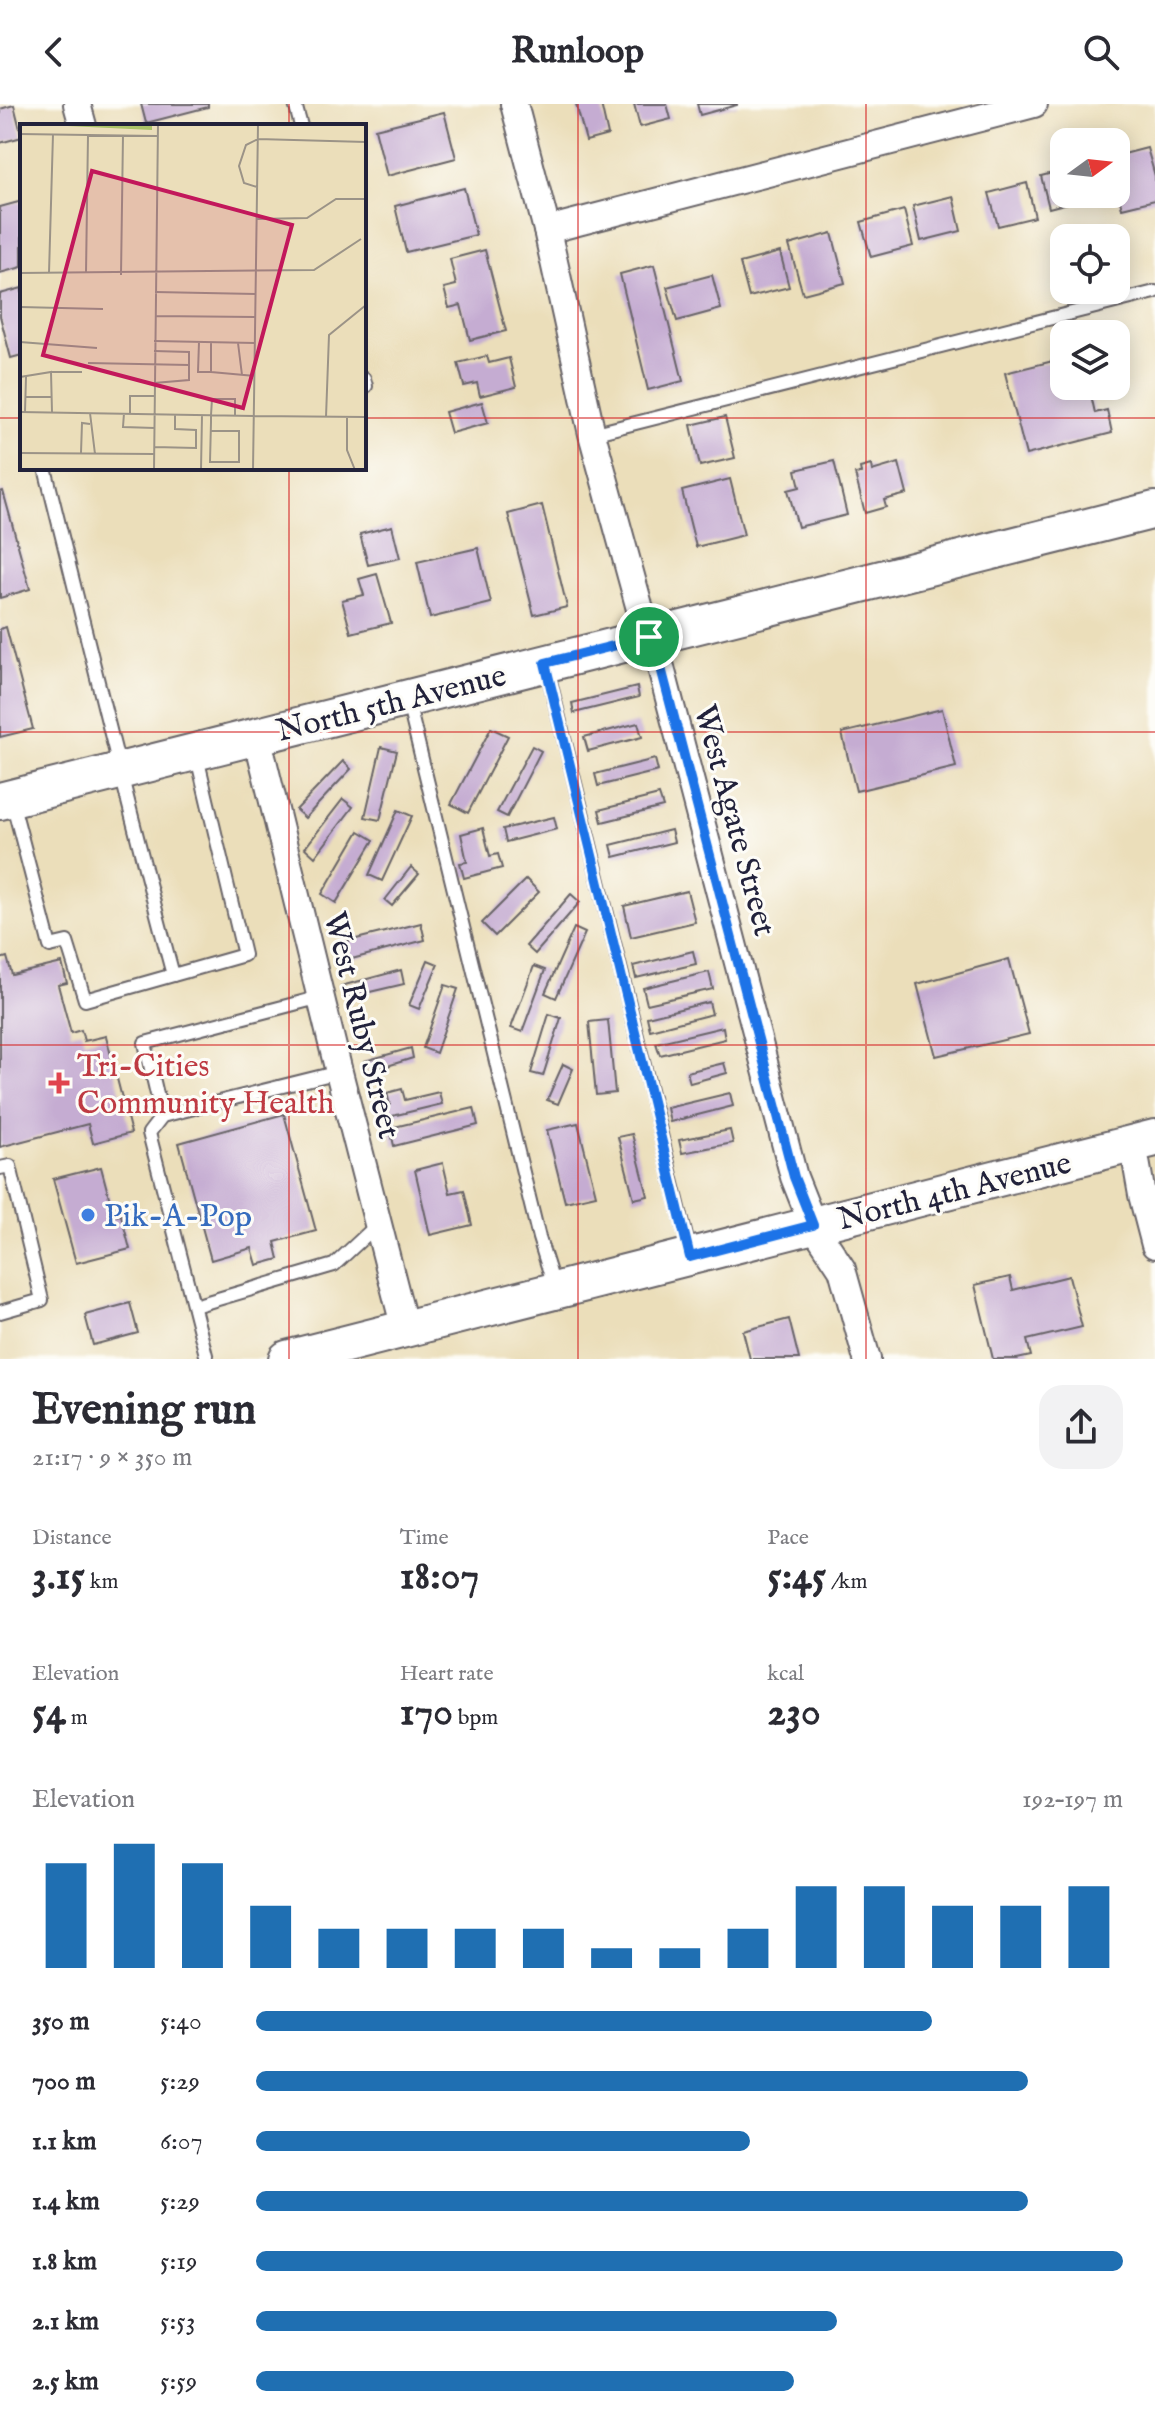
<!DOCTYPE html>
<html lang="en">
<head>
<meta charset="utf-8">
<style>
	body { margin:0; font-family:"IM FELL English",serif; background:#f2f2f3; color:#2b2b33; height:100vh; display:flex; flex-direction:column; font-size:30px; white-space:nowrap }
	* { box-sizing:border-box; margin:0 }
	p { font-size:26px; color:#7c7c81 }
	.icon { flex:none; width:44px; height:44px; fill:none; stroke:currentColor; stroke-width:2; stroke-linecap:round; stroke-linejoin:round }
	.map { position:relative; height:1255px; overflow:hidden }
	.sheet { display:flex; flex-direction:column; background:#fff; flex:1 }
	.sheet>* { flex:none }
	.needle { width:52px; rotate:75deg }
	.buttons { position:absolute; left:1050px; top:24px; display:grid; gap:16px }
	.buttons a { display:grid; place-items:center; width:80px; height:80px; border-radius:16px; background:#fff; box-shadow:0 4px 20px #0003; font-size:40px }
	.pin { position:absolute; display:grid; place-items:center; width:68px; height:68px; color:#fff; margin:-34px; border:4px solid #fff; border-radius:50%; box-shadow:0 2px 8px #0007 }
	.round { display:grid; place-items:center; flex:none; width:84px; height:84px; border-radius:24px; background:#f2f2f3 }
	.headline { display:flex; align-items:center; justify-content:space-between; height:136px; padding:0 32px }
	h1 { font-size:44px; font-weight:700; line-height:60px }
	.metrics { display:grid; grid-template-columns:repeat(3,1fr); gap:12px; height:136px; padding:8px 32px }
	.metrics div { display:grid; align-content:center }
	.metrics b { font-size:40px; font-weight:700 }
	.metrics small { font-size:22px; font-weight:400 }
	.metrics p { font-size:22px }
	.chart { height:224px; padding:16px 32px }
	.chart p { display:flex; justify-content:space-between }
	.chart svg { width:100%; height:144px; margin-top:8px; stroke:#1f6fb2; stroke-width:6 }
	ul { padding:0 32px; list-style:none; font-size:26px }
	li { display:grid; grid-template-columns:128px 96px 1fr; align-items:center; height:60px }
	li i { height:20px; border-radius:10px; background:#1f6fb2 }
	header { display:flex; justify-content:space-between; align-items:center; height:104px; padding:0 32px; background:#fff; font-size:36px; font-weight:700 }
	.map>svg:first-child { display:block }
	.building { fill:#c5acd2 }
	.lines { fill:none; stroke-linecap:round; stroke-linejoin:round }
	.lane-casing { stroke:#686467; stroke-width:16 }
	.street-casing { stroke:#686467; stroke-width:30 }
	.secondary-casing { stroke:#686467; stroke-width:40 }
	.lane { stroke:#fff; stroke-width:12 }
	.street { stroke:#fff; stroke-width:26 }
	.secondary { stroke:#fff; stroke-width:36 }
	.route-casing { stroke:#fff; stroke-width:16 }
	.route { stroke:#1a73e8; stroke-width:10 }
	.grid { fill:none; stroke:#d62828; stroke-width:2; stroke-opacity:0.55 }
	.health-dot { fill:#e0444e; stroke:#fdfcf7; stroke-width:3 }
	.shop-dot { fill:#3f7fe0; stroke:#fdfcf7; stroke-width:3 }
	.labels { text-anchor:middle; stroke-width:6; stroke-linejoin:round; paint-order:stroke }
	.street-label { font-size:32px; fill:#22223b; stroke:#fdfcf7 }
	.health-label { font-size:32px; fill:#be3a42; stroke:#fdfcf7; text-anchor:start }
	.shop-label { font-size:32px; fill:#366cbe; stroke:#fdfcf7; text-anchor:start }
	.inset-road { fill:none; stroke:#9b9387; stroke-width:2 }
	.view { fill:#c2185b; fill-opacity:0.15; stroke:#c2185b; stroke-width:4 }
	.inset-edge { fill:none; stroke:#22223b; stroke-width:4 }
</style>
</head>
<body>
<header><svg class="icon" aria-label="back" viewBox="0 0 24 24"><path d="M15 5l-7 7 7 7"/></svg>Runloop<svg class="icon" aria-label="search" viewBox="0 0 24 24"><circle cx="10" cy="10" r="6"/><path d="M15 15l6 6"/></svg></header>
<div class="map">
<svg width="1155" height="1255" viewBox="0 0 1155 1255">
	<rect width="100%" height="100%" fill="#fdfcf7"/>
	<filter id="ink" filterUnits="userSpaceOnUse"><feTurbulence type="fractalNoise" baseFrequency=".0125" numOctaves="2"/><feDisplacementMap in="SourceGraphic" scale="16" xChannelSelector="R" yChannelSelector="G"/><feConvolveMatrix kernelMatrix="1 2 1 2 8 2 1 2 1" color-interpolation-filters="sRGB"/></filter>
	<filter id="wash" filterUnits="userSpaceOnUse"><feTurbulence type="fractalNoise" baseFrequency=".006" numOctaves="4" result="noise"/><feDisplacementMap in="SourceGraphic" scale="32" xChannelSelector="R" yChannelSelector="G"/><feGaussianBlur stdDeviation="1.8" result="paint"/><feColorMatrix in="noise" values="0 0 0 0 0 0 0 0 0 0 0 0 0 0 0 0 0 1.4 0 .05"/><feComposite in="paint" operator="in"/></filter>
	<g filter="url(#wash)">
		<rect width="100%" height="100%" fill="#ebdeba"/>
		<g id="blocks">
			<g class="building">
				<path d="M 141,0 L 208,0 L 208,3 L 146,19 Z"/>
				<path d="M 576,0 L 601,0 L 608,31 L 586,37 Z"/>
				<path d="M 634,0 L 667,0 L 671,15 L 640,23 Z"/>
				<path d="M 697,0 L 737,0 L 737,1 L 700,11 Z"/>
				<path d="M 14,1 L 22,33 L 0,39 L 0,5 Z"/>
				<path d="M 444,8 L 456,54 L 387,72 L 375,25 Z"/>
				<path d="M 1147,44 L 1155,72 L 1155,96 L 1122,104 L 1116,81 L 1116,52 Z"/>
				<path d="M 1064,66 L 1064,90 L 1098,91 L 1049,104 L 1041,72 Z"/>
				<path d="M 1027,79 L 1035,113 L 998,122 L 989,89 Z"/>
				<path d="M 464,84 L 476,131 L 406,148 L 395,102 Z"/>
				<path d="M 953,92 L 961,127 L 921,137 L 913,102 Z"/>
				<path d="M 22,97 L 22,163 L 0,169 L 0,103 Z"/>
				<path d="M 904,106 L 913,142 L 871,153 L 861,118 Z"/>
				<path d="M 832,129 L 845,179 L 803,190 L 789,141 Z"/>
				<path d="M 485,146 L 506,227 L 470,236 L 461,201 L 449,204 L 444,184 L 456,181 L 450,155 Z"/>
				<path d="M 780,148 L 789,183 L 749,193 L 740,159 Z"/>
				<path d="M 654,161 L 683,277 L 648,286 L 620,170 Z"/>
				<path d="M 712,171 L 721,205 L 677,217 L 667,183 Z"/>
				<path d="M 22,184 L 22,251 L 11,254 L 0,212 L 0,190 Z"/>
				<path d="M 487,252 L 489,259 L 509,254 L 516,283 L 480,292 L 477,279 L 464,282 L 458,259 Z"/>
				<path d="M 1057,256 L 1060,269 L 1064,268 L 1064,282 L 1089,282 L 1095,309 L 1107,306 L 1112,329 L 1026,351 L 1005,269 Z"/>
				<path d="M 482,298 L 488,319 L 451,329 L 445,308 Z"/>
				<path d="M 725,313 L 735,354 L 700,362 L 691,321 Z"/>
				<path d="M 834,357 L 847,411 L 798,423 L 788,386 L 800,383 L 796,366 Z"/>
				<path d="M 899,359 L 907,390 L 884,396 L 886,403 L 865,409 L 855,370 L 861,369 L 860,364 L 871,361 L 872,367 Z"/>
				<path d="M 730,375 L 744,431 L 696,443 L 682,387 Z"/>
				<path d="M 3,387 L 30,485 L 0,494 L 0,388 Z"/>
				<path d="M 542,401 L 567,503 L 534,511 L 508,410 Z"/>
				<path d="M 392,422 L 400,454 L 368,461 L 360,430 Z"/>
				<path d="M 478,444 L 491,499 L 430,514 L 417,458 Z"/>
				<path d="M 377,470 L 391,519 L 351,529 L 342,496 L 364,491 L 359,475 Z"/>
				<path d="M 6,523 L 33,625 L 0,633 L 0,525 Z"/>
				<path d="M 637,583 L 639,593 L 574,609 L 572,599 Z"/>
				<path d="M 942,605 L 956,663 L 856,687 L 842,629 Z"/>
				<path d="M 638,619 L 642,633 L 588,647 L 584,633 Z"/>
				<path d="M 491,624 L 508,632 L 468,709 L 451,700 Z"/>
				<path d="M 532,642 L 541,647 L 507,713 L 497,708 Z"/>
				<path d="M 381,643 L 397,647 L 380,716 L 365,713 Z"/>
				<path d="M 655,655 L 658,667 L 598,682 L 595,670 Z"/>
				<path d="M 343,657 L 351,665 L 305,714 L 296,706 Z"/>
				<path d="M 659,691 L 663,703 L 602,718 L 599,706 Z"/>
				<path d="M 343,695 L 353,703 L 315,753 L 305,744 Z"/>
				<path d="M 398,706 L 412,712 L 382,777 L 369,771 Z"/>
				<path d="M 554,713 L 557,725 L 506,738 L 503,725 Z"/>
				<path d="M 483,724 L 490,752 L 498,750 L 502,764 L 464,774 L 460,759 L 467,758 L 461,730 Z"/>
				<path d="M 671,726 L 674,738 L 614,753 L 611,741 Z"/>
				<path d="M 359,727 L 374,736 L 336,799 L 322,790 Z"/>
				<path d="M 411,763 L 419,770 L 392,802 L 385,796 Z"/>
				<path d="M 526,775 L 539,788 L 495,832 L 482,819 Z"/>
				<path d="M 687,787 L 695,818 L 631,833 L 624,802 Z"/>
				<path d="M 571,790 L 580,798 L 535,850 L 526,842 Z"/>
				<path d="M 421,819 L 425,836 L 344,857 L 340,839 Z"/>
				<path d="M 574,824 L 585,829 L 556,894 L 545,889 Z"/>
				<path d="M 693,847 L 696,860 L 636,874 L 633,862 Z"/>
				<path d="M 7,853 L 12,871 L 62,859 L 67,879 L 58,881 L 71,929 L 81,926 L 84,937 L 106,932 L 131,1029 L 93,1039 L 88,1020 L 0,1043 L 0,855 Z"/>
				<path d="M 1009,855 L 1029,930 L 936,952 L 917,880 Z"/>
				<path d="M 428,856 L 438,860 L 419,905 L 409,901 Z"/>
				<path d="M 534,862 L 545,866 L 522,928 L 511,924 Z"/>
				<path d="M 401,866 L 404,880 L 344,894 L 341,882 Z"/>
				<path d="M 709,868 L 713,885 L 647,900 L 643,884 Z"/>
				<path d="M 445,881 L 458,885 L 436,949 L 423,944 Z"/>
				<path d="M 709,898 L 712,910 L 650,926 L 647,913 Z"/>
				<path d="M 549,910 L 561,914 L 543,972 L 531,969 Z"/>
				<path d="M 608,916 L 615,989 L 596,991 L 589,918 Z"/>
				<path d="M 723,923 L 725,935 L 660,951 L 656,939 Z"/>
				<path d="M 411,944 L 413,954 L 368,968 L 365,957 Z"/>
				<path d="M 724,959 L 727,969 L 690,979 L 687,968 Z"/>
				<path d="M 563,960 L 573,965 L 558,1000 L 547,996 Z"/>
				<path d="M 402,985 L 405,996 L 439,988 L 442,1000 L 384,1014 L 381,1003 L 390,1001 L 387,989 Z"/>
				<path d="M 730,989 L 733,1002 L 670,1018 L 667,1004 Z"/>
				<path d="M 474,1004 L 478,1021 L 394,1042 L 390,1024 Z"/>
				<path d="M 284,1010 L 316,1127 L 275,1138 L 279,1155 L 257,1161 L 252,1144 L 211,1156 L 179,1039 Z"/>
				<path d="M 578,1019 L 596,1091 L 565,1098 L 547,1026 Z"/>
				<path d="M 730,1026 L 733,1039 L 682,1049 L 679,1036 Z"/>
				<path d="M 632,1030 L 648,1092 L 634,1095 L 618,1033 Z"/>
				<path d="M 443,1059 L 450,1089 L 464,1086 L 472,1121 L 430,1131 L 415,1066 Z"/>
				<path d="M 101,1063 L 114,1112 L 121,1111 L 130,1145 L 76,1159 L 53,1075 Z"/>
				<path d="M 1069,1172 L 1082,1223 L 1027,1236 L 1031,1252 L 1017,1255 L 993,1255 L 975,1181 L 1010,1173 L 1013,1186 Z"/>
				<path d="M 130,1199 L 138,1229 L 93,1241 L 85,1211 Z"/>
				<path d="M 789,1215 L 799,1255 L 750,1255 L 743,1227 Z"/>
			</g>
		</g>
	</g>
	<g filter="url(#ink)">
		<use href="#blocks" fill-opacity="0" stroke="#686467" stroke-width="2"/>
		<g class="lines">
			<defs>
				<g id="lane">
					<path d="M 295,0 L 301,22"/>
					<path d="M 364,275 L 366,282"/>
					<path d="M 592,330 L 1155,188"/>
					<path d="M 45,364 C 87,533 128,703 173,871"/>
					<path d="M 546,561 L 690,1149"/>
					<path d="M 408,598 L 539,1134 L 555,1185"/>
					<path d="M 12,697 L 50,842 L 67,838 L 85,896 L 244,851 L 197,653"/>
					<path d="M 321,893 L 145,939 L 162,1012 L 339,968"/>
					<path d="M 162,1012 L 149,1029 L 207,1255"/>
					<path d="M 0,1064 L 10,1062 L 42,1196 L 0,1208"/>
					<path d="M 194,1202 L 334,1161 L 378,1120"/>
				</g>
				<g id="street">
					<path d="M 77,0 L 83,22"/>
					<path d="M 514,0 L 547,126 L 592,330 L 640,505 L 660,560 L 794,1073 L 813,1121 L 842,1165 L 867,1255"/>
					<path d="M 547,126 L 1034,0"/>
					<path d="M 257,632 L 339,968 L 405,1225"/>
					<path d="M 1133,1040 L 1142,1091 L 1155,1141"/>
				</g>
				<g id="secondary">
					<path d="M 0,697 L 1155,406"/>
					<path d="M 287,1255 L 1155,1034"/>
				</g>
			</defs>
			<use href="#lane" class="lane-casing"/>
			<use href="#street" class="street-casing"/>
			<use href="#secondary" class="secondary-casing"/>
			<use href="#lane" class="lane"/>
			<use href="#street" class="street"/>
			<use href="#secondary" class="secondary"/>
		</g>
	</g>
	<g class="lines" filter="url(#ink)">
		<defs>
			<path id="route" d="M 649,533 L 660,560 L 794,1073 L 813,1121 L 690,1153 L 545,559 Z"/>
		</defs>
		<use href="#route" class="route-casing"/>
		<use href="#route" class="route"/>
	</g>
	<path class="grid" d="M 289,0 L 289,22M 578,0 L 578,1255M 866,0 L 866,1255M 0,314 L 22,314M 364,314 L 1155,314M 289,364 L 289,1255M 0,628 L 1155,628M 0,941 L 1155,941"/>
	<path class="health-dot" d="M55 967h8v8h8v8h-8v8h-8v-8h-8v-8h8z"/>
	<circle class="shop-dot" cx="88" cy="1111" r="8"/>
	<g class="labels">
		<g class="street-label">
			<text transform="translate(391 598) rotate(-14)" y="11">North 5th Avenue</text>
			<text transform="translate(736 716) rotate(75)" y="11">West Agate Street</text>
			<text transform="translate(363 921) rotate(76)" y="11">West Ruby Street</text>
			<text transform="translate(954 1086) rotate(-14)" y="11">North 4th Avenue</text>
		</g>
		<g class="health-label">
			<text x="77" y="972">Tri-Cities<tspan x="77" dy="37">Community Health</tspan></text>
		</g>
		<g class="shop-label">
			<text x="104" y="1122">Pik-A-Pop</text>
		</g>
	</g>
	<g transform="translate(20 20)">
		<rect width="346" height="346" fill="#ebdeba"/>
		<path d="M 5,0 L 132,0 L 132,6 Z" fill="#abc368"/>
		<path class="inset-road" d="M 0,10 L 137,12M 237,63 L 224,59 L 219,42 L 226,21 L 238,15 L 346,18M 237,95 L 287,94 L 316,75 L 346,75M 0,149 L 294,146 L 341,115M 29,149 L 33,10M 66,149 L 68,11M 101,151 L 103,11M 135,168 L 236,170M 0,183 L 83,185M 135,192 L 235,193M 134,217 L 235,219M 0,218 L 77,224M 179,218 L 178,248 L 191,248 L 191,218M 218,219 L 222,251M 68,239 L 169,241M 31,248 L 62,248M 191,248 L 235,252M 0,253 L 31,248 L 32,288M 134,259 L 169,256 L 169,228 L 134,227M 5,273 L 31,273M 0,288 L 234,292M 5,288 L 6,253M 70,289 L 75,330M 104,289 L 103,303 L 135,304M 110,289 L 110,272 L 134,272M 234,292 L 346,293M 306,293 L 309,211 L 346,181M 327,293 L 327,326 L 335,346M 191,307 L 219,307 L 219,338 L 190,338 L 191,298 L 191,291 L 192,275 L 215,275 L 215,291M 134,323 L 176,324 L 176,306 L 155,305 L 155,290M 0,329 L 134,330M 61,329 L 62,299 L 70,300M 233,345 L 273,346M 134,346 L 138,0M 181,346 L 182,291M 233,346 L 238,0"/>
		<path class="view" d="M 72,47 L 272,101 L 223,284 L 23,231 Z"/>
		<rect width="346" height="346" class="inset-edge"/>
	</g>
</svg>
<div class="buttons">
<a><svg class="needle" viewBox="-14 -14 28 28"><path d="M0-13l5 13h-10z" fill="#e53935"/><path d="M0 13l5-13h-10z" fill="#7c7c81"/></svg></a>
<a><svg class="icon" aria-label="locate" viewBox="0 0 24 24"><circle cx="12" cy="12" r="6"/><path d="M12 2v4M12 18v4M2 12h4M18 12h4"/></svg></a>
<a><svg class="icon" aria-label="layers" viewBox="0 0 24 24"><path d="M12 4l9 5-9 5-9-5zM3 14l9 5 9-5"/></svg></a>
</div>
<div class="pin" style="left:649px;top:533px;background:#1e9e55"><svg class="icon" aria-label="arrive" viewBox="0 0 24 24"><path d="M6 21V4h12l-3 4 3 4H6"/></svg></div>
</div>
<section class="sheet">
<div class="headline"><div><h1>Evening run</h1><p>21:17 · 9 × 350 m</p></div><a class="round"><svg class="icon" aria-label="share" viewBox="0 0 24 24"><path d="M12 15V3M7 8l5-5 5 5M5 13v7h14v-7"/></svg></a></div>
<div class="metrics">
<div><p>Distance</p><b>3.15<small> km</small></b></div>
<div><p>Time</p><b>18:07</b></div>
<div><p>Pace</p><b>5:45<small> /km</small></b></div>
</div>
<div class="metrics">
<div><p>Elevation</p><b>54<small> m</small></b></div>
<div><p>Heart rate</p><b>170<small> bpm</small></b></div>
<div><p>kcal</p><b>230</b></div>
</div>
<div class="chart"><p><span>Elevation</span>192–197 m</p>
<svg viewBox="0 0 160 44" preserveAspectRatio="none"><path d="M5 44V12M15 44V6M25 44V12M35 44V25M45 44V32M55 44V32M65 44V32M75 44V32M85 44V38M95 44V38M105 44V32M115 44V19M125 44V19M135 44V25M145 44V25M155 44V19"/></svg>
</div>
<ul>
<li><b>350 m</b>5:40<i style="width:78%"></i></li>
<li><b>700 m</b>5:29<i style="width:89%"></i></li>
<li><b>1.1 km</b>6:07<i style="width:57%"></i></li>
<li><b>1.4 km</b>5:29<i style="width:89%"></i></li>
<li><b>1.8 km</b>5:19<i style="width:100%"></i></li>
<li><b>2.1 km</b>5:53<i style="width:67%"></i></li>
<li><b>2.5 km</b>5:59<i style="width:62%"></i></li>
</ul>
</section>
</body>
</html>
